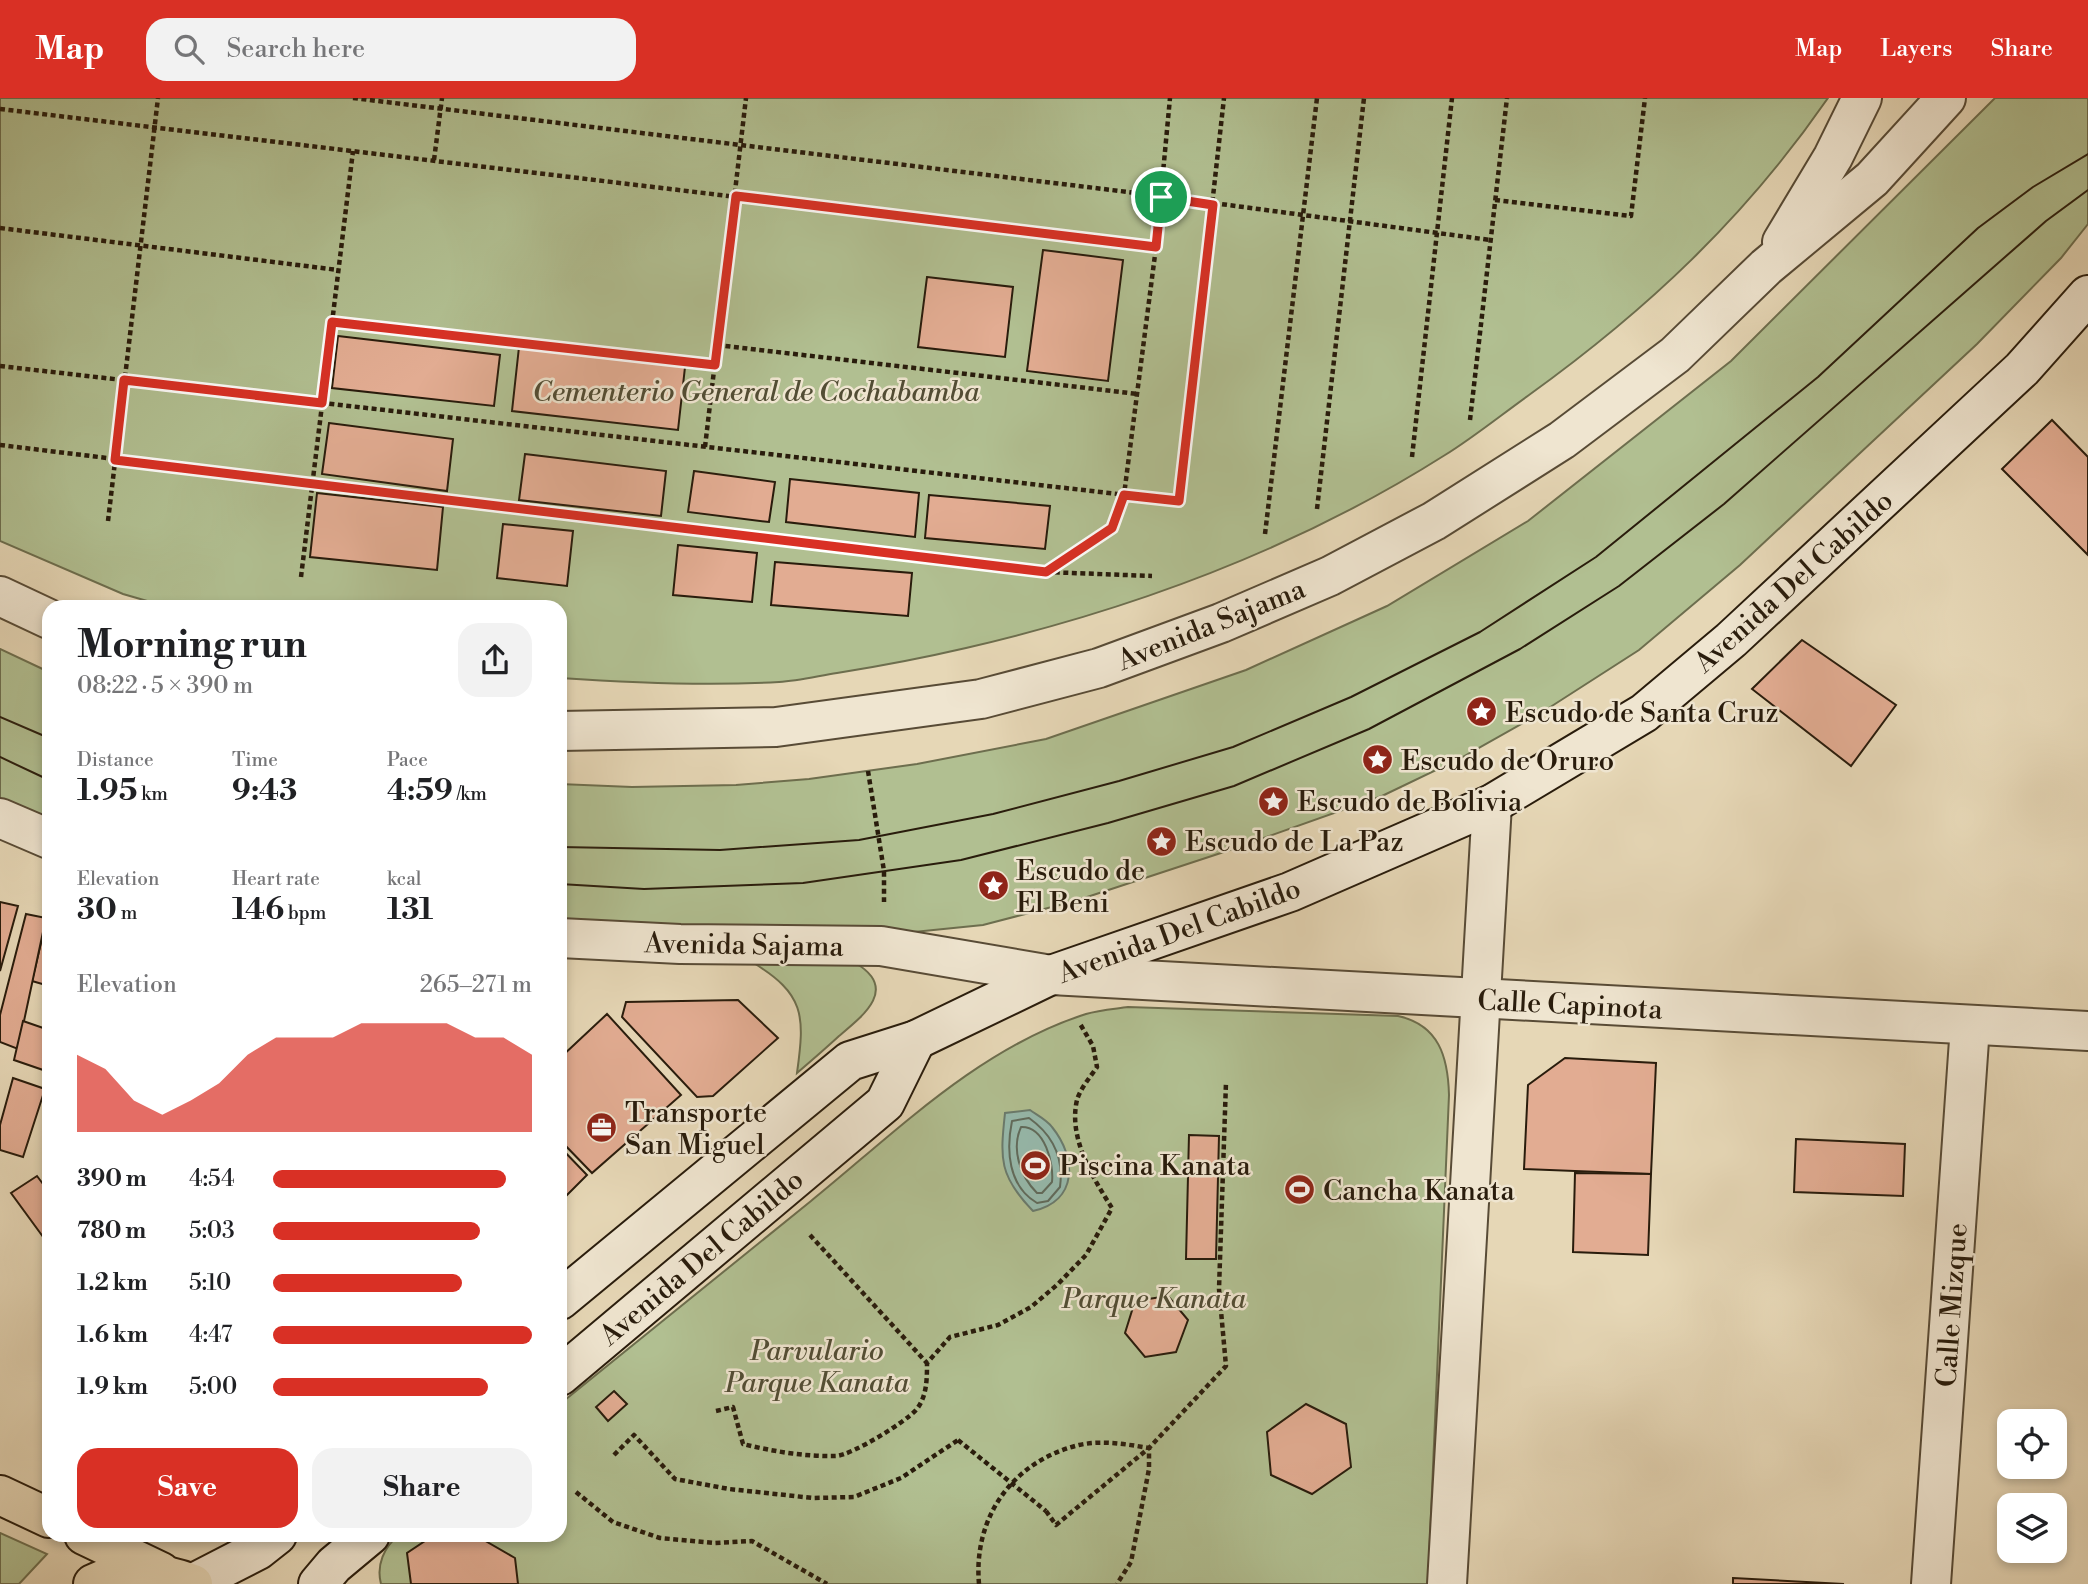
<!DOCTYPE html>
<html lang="en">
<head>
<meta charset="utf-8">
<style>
	body { margin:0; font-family:"Libre Bodoni",serif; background:#f2f2f2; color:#202124; height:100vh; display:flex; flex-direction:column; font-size:26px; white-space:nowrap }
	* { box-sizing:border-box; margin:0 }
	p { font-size:23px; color:#757577 }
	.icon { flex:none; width:38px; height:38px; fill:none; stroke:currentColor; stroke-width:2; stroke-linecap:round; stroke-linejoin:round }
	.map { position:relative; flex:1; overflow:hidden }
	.details { position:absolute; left:42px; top:502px; width:525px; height:942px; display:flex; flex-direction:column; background:#fff; border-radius:21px; box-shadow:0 4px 10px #0003 }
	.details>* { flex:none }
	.controls { position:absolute; left:1997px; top:1311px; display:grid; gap:14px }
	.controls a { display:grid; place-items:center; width:70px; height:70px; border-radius:14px; background:#fff; box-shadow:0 4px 10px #0003; font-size:35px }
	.pin { position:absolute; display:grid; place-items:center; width:60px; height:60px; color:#fff; margin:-30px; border:4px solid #fff; border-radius:50%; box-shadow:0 2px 7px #0007 }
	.round { display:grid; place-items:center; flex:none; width:74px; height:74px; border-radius:21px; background:#f2f2f2 }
	.summary { display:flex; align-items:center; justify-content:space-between; height:119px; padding:0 35px }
	h1 { font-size:38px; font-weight:800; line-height:52px }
	.metrics { display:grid; grid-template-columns:repeat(3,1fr); gap:10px; height:119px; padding:7px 35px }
	.metrics div { display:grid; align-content:center }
	.metrics b { font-size:30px; font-weight:800 }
	.metrics small { font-size:19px; font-weight:400 }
	.metrics p { font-size:19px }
	.chart { height:196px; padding:14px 35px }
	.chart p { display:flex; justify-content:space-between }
	.chart svg { width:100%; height:126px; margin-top:7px; fill:#d93025; opacity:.7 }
	.primary-button { display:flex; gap:14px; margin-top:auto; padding:14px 35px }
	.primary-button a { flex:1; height:80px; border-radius:21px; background:#d93025; color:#fff; font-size:28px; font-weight:800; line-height:80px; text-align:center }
	.primary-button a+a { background:#f2f2f2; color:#202124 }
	ul { padding:0 35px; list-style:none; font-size:23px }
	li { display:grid; grid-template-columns:112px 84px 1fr; align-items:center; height:52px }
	li i { height:18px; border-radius:9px; background:#d93025 }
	header { display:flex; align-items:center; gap:42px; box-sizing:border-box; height:98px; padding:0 35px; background:#d93025; color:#fff }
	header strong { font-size:33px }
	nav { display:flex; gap:38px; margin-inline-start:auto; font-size:24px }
	.search { width:490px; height:63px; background:#f2f2f2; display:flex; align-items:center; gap:18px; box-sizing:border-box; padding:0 24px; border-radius:21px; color:#757577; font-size:26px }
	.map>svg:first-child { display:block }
	.green { fill:#b1bf91; stroke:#6d6e4e; stroke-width:2 }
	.water { fill:#96baad; stroke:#6a7b6d; stroke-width:2 }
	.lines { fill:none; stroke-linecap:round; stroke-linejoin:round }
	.shore { stroke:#606b5c; stroke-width:2 }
	.building { fill:#e2ac92; stroke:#291c0c; stroke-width:2 }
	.street-casing { stroke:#584b36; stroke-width:42 }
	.secondary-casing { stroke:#291c0c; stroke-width:42 }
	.primary-casing { stroke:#291c0c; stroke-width:42 }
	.path { stroke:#291c0c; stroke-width:4.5; stroke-dasharray:5 3.5; stroke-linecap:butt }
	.street { stroke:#efe5d0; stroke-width:38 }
	.secondary { stroke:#efe5d0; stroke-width:38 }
	.primary { stroke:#e6d7b6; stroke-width:38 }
	.tram { stroke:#291c0c; stroke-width:2 }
	.path-bridge { stroke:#291c0c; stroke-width:4.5; stroke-dasharray:5 3.5; stroke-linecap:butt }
	.route-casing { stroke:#fff; stroke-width:14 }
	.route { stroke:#d93025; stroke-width:9 }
	.labels { text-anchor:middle; stroke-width:5; stroke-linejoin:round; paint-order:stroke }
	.park-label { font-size:28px; font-style:italic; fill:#524d34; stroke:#efe5d0 }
	.street-label { font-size:28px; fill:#291c0c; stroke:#efe5d0 }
	.poi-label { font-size:28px; fill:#291c0c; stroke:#efe5d0; text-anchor:start }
</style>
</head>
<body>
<header>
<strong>Map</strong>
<div class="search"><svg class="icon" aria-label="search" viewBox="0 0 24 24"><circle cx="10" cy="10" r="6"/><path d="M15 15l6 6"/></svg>Search here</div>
<nav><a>Map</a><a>Layers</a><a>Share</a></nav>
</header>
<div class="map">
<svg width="2088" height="1486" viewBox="0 0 2088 1486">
	<rect width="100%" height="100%" fill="#e6d7b6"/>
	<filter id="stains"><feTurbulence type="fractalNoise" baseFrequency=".00286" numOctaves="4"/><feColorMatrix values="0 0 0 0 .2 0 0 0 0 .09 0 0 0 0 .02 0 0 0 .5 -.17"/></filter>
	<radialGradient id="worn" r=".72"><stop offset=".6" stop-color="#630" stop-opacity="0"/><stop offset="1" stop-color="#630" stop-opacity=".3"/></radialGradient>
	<g class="green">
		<path d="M 0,0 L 1828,0 C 1745,120 1647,212 1529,297 C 1501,317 1474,339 1445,357 C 1300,449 1134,511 966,550 C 923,560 881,568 837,575 C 818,578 798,583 779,584 C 707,588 632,585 560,580 L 560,509 L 168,509 L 123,496 L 0,443 Z"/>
		<path d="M 1995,0 L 2088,0 L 2088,126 L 2061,160 L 1977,246 L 1740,467 L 1639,552 L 1541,615 L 1459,661 L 1382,698 L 1230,752 L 1075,803 L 983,827 L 894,836 L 560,828 L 560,686 L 632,689 L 736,687 L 809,681 L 917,666 L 1046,641 L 1246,572 L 1387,508 L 1528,423 L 1731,263 Z"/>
		<path d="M 0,551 L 49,574 L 49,725 L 0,703 Z"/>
		<path d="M 752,864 L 857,866 C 898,891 863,918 839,938 C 825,951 811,963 797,975 C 805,917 805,896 752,864 Z"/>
		<path d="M 1128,909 L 1398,918 C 1439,927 1448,959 1449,997 L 1428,1486 L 381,1486 C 376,1467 384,1449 399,1437 L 560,1437 L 560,1306 C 644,1238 728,1171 811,1103 C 896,1034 979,950 1086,916 C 1099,912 1114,911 1128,909 Z"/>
		<path d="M 0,1435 L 47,1456 L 19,1486 L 0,1486 Z"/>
	</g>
	<path class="water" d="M 1030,1012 C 1037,1017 1047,1022 1052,1029 C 1077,1060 1078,1103 1033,1113 C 999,1078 1000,1061 1005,1015 Z"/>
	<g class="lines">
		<g class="shore">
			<path d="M 1029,1020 C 1053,1037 1064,1059 1060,1089 L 1048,1103 L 1037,1105 C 1008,1088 1006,1052 1012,1023 Z"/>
			<path d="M 1021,1029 C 1045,1028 1054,1066 1052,1084 L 1042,1095 L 1037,1095 C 1020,1078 1011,1051 1021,1029 Z"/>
		</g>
	</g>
	<g class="building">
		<path d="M 1043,152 L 1123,162 L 1108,283 L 1027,273 Z"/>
		<path d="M 927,179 L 1013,189 L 1005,259 L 918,249 Z"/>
		<path d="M 338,238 L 500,257 L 494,308 L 332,290 Z"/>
		<path d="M 519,249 L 685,269 L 678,332 L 512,313 Z"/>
		<path d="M 2052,322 L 2088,359 L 2088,457 L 2002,371 Z"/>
		<path d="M 329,325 L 453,341 L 447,393 L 322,376 Z"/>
		<path d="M 525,356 L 666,373 L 661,418 L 519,402 Z"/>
		<path d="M 694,373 L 775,384 L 769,424 L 688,414 Z"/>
		<path d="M 790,381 L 919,395 L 915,439 L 786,424 Z"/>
		<path d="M 317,395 L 443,409 L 437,472 L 310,459 Z"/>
		<path d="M 929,397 L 1050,408 L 1045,451 L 925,440 Z"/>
		<path d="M 503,426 L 573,433 L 567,488 L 497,480 Z"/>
		<path d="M 678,447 L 757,455 L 752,504 L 673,497 Z"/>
		<path d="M 775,464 L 912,475 L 908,518 L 771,507 Z"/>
		<path d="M 1802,542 L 1896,607 L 1851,668 L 1752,591 Z"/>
		<path d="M 0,804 L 18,808 L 0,873 Z"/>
		<path d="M 49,811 L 49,888 L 32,883 Z"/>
		<path d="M 26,816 L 46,820 L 18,951 L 0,944 L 0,917 Z"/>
		<path d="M 738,902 L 778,940 L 713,998 L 697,999 L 622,919 L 626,904 Z"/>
		<path d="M 607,916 L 681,997 L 592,1075 L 560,1042 L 560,960 Z"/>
		<path d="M 23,923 L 49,932 L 49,974 L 14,962 Z"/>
		<path d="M 1565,960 L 1656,965 L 1651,1076 L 1524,1071 L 1528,987 Z"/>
		<path d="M 13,980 L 45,991 L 23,1059 L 0,1052 L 0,1027 Z"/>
		<path d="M 1189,1037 L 1219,1038 L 1216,1161 L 1186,1161 Z"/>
		<path d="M 1796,1041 L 1905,1046 L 1903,1098 L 1794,1094 Z"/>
		<path d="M 560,1049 L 587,1077 L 560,1104 Z"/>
		<path d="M 1575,1075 L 1651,1076 L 1648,1157 L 1573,1154 Z"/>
		<path d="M 37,1078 L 49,1094 L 49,1147 L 11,1095 Z"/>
		<path d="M 1168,1198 L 1188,1222 L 1176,1254 L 1145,1259 L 1125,1235 L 1135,1203 Z"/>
		<path d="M 614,1293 L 627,1306 L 608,1323 L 596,1309 Z"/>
		<path d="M 1306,1306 L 1346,1326 L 1351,1369 L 1312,1396 L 1271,1377 L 1267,1334 Z"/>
		<path d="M 434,1437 L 475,1437 L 515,1460 L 518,1486 L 411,1486 L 407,1455 Z"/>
		<path d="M 1733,1480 L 1844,1486 L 1733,1486 Z"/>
	</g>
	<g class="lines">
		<defs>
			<g id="street">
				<path d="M 1782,144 L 1833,59 L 1862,0"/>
				<path d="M 0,498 L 49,521"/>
				<path d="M 560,633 L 776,629 L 981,601 L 1099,570 L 1221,525 L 1330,478 L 1434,423 L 1562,342 L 1675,257 L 1766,169 L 1872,81 L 1946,0"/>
				<path d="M 0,720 L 49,741"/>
				<path d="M 560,840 L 680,846 L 881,848 L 1051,877 L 2088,933"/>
				<path d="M 1447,1486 L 1492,706"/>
				<path d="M 1931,1486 L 1970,928"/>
			</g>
			<g id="secondary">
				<path d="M 560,1202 L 850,963 L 916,942 L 1051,877 L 1290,794 L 1492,706 L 1644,615 L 1731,542 L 2022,271 L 2088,197"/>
				<path d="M 560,1278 L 885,1005 L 916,942"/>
				<path d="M 192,1486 L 258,1452 L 277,1437"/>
				<path d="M 318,1486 L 334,1467 L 370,1437"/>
			</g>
			<g id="primary">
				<path d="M 0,1397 L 49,1420"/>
				<path d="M 84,1437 L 161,1474"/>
				<path d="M 93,1486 C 124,1470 162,1474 193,1486"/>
			</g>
		</defs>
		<use href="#street" class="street-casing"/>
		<use href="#secondary" class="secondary-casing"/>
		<use href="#primary" class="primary-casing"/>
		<g class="path">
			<path d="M 353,0 L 1161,98 L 1490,142"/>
			<path d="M 0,11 L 1156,149"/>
			<path d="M 434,62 L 442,0"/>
			<path d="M 1495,102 L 1631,118 L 1645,0"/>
			<path d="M 0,130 L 338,172"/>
			<path d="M 332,224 L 715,267"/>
			<path d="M 717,247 L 1138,296"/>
			<path d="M 0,268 L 1179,403 L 1224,0"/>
			<path d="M 1470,322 L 1507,0"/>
			<path d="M 0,347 L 1046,474 L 1152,478"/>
			<path d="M 705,349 L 746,0"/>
			<path d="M 1412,359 L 1452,0"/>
			<path d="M 1317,411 L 1364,0"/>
			<path d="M 108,423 L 158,0"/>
			<path d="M 1265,436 L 1317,0"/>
			<path d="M 1047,473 L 1112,431 L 1124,397 L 1156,149 L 1170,0"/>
			<path d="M 301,479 L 353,53"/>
			<path d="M 868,673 L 884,773 L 884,804"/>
			<path d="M 810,1137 L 927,1265"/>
			<path d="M 716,1313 L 733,1309 L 743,1346 C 771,1353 806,1359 836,1358 C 852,1357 904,1325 916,1312 C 927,1299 927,1281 927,1265 L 950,1239 L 998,1227 L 1031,1209 L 1058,1186 L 1086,1157 L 1112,1110 C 1093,1080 1068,1040 1077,1002 C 1080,991 1091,978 1097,969 L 1093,948 L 1079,924"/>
			<path d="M 614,1357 L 634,1337 L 675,1381 L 729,1391 L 813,1400 L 854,1399 L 901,1380 L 958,1342"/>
			<path d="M 576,1394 L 613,1424 L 660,1440 L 715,1445 L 752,1443 L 827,1486"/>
			<path d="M 1046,1413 L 1056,1427 L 1149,1350 L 1226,1268 L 1219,1191 L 1226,984"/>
			<path d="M 979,1486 C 973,1419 1013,1363 1079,1347 C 1102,1342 1125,1346 1149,1350 L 1149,1371 L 1131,1464 L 1117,1486"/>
		</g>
		<use href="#street" class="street"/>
		<use href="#secondary" class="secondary"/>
		<use href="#primary" class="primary"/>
		<g class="tram">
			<path d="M 0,619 L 49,640"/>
			<path d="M 0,659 L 49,682"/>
			<path d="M 560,749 L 720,752 L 859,742 L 993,716 L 1119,683 L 1233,649 L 1351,599 L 1480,534 L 1596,459 L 1818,279 L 1978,130 L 2033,89 L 2088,56"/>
			<path d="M 560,786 L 644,791 L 803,785 L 961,762 L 1108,725 L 1234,688 L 1369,631 L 1520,551 L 1619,488 L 1724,406 L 2046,123 L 2088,92"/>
		</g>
		<path class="path-bridge" d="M 958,1342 L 1046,1413"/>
	</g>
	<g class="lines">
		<defs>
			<path id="route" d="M 736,98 L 1156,149 L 1161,99 L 1213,107 L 1179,403 L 1124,397 L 1112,430 L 1046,474 L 115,362 L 124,282 L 322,305 L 332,224 L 715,267 Z"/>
		</defs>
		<use href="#route" class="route-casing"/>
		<use href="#route" class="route"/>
	</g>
	<defs>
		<symbol id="sight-disc" viewBox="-11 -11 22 22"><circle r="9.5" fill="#8f2418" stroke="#efe5d0"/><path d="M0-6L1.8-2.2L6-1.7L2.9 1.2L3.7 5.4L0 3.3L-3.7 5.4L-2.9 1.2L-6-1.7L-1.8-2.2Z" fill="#fff"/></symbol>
		<symbol id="office-disc" viewBox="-11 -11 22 22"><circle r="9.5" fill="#8f2418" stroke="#efe5d0"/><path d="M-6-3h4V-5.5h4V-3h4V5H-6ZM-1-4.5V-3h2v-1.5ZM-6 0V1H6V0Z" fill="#fff"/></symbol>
		<symbol id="stadium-disc" viewBox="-11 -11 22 22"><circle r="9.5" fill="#8f2418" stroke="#efe5d0"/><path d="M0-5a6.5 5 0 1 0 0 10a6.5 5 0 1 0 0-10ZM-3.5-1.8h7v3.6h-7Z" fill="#fff"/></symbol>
	</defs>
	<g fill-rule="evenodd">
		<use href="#sight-disc" x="1464" y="596" width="35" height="35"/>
		<use href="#sight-disc" x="1360" y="644" width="35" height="35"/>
		<use href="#sight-disc" x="1256" y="686" width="35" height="35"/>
		<use href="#sight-disc" x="1144" y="726" width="35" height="35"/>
		<use href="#sight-disc" x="976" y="770" width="35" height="35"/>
		<use href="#office-disc" x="584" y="1012" width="35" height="35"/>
		<use href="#stadium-disc" x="1018" y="1050" width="35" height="35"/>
		<use href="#stadium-disc" x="1282" y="1074" width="35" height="35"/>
	</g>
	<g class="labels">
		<g class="park-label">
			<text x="756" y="303">Cementerio General de Cochabamba</text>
			<text x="1154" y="1210">Parque Kanata</text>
			<text x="817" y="1262">Parvulario<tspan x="817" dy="32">Parque Kanata</tspan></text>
		</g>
		<g class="street-label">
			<text transform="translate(1793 483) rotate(-42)" y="10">Avenida Del Cabildo</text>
			<text transform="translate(1211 526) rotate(-22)" y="10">Avenida Sajama</text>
			<text transform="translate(1179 832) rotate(-20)" y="10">Avenida Del Cabildo</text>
			<text transform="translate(744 846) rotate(1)" y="10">Avenida Sajama</text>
			<text transform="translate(1570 906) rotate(3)" y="10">Calle Capinota</text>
			<text transform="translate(701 1159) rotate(-40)" y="10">Avenida Del Cabildo</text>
			<text transform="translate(1951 1207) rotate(-86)" y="10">Calle Mizque</text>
		</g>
		<g class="poi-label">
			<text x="1505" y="624">Escudo de Santa Cruz</text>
			<text x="1401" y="672">Escudo de Oruro</text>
			<text x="1297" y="713">Escudo de Bolivia</text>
			<text x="1185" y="753">Escudo de La Paz</text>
			<text x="1016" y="782">Escudo de<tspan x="1016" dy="32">El Beni</tspan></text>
			<text x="625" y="1024">Transporte<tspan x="625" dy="32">San Miguel</tspan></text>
			<text x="1059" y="1077">Piscina Kanata</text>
			<text x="1323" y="1102">Cancha Kanata</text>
		</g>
	</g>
	<rect width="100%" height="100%" filter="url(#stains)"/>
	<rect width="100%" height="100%" fill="url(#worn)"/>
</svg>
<div class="controls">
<a><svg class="icon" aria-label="locate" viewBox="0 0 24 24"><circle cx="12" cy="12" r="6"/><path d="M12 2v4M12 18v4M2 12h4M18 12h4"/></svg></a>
<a><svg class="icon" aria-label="layers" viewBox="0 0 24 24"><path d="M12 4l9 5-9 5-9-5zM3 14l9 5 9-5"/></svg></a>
</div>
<div class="pin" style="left:1161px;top:99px;background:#1e9e55"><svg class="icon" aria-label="arrive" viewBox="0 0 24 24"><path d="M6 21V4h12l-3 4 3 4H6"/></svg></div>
<section class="details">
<div class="summary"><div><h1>Morning run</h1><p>08:22 · 5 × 390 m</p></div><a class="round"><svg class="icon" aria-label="share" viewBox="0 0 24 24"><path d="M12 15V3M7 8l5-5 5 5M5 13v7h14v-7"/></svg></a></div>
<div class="metrics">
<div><p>Distance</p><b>1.95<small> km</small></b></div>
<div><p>Time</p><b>9:43</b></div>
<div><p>Pace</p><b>4:59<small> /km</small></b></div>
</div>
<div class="metrics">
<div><p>Elevation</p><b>30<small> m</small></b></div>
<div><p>Heart rate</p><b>146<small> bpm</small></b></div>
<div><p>kcal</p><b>131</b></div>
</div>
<div class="chart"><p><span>Elevation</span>265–271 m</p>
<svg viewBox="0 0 160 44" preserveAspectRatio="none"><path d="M0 44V17L10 22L20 33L30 38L40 33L50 27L60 17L70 11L80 11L90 11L100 6L110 6L120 6L130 6L140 11L150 11L160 17V44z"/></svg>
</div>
<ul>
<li><b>390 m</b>4:54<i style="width:90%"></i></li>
<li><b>780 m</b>5:03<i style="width:80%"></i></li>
<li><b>1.2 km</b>5:10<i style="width:73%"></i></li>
<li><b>1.6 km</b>4:47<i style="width:100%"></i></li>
<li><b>1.9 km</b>5:00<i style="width:83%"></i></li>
</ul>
<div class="primary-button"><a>Save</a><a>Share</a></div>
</section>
</div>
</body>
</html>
